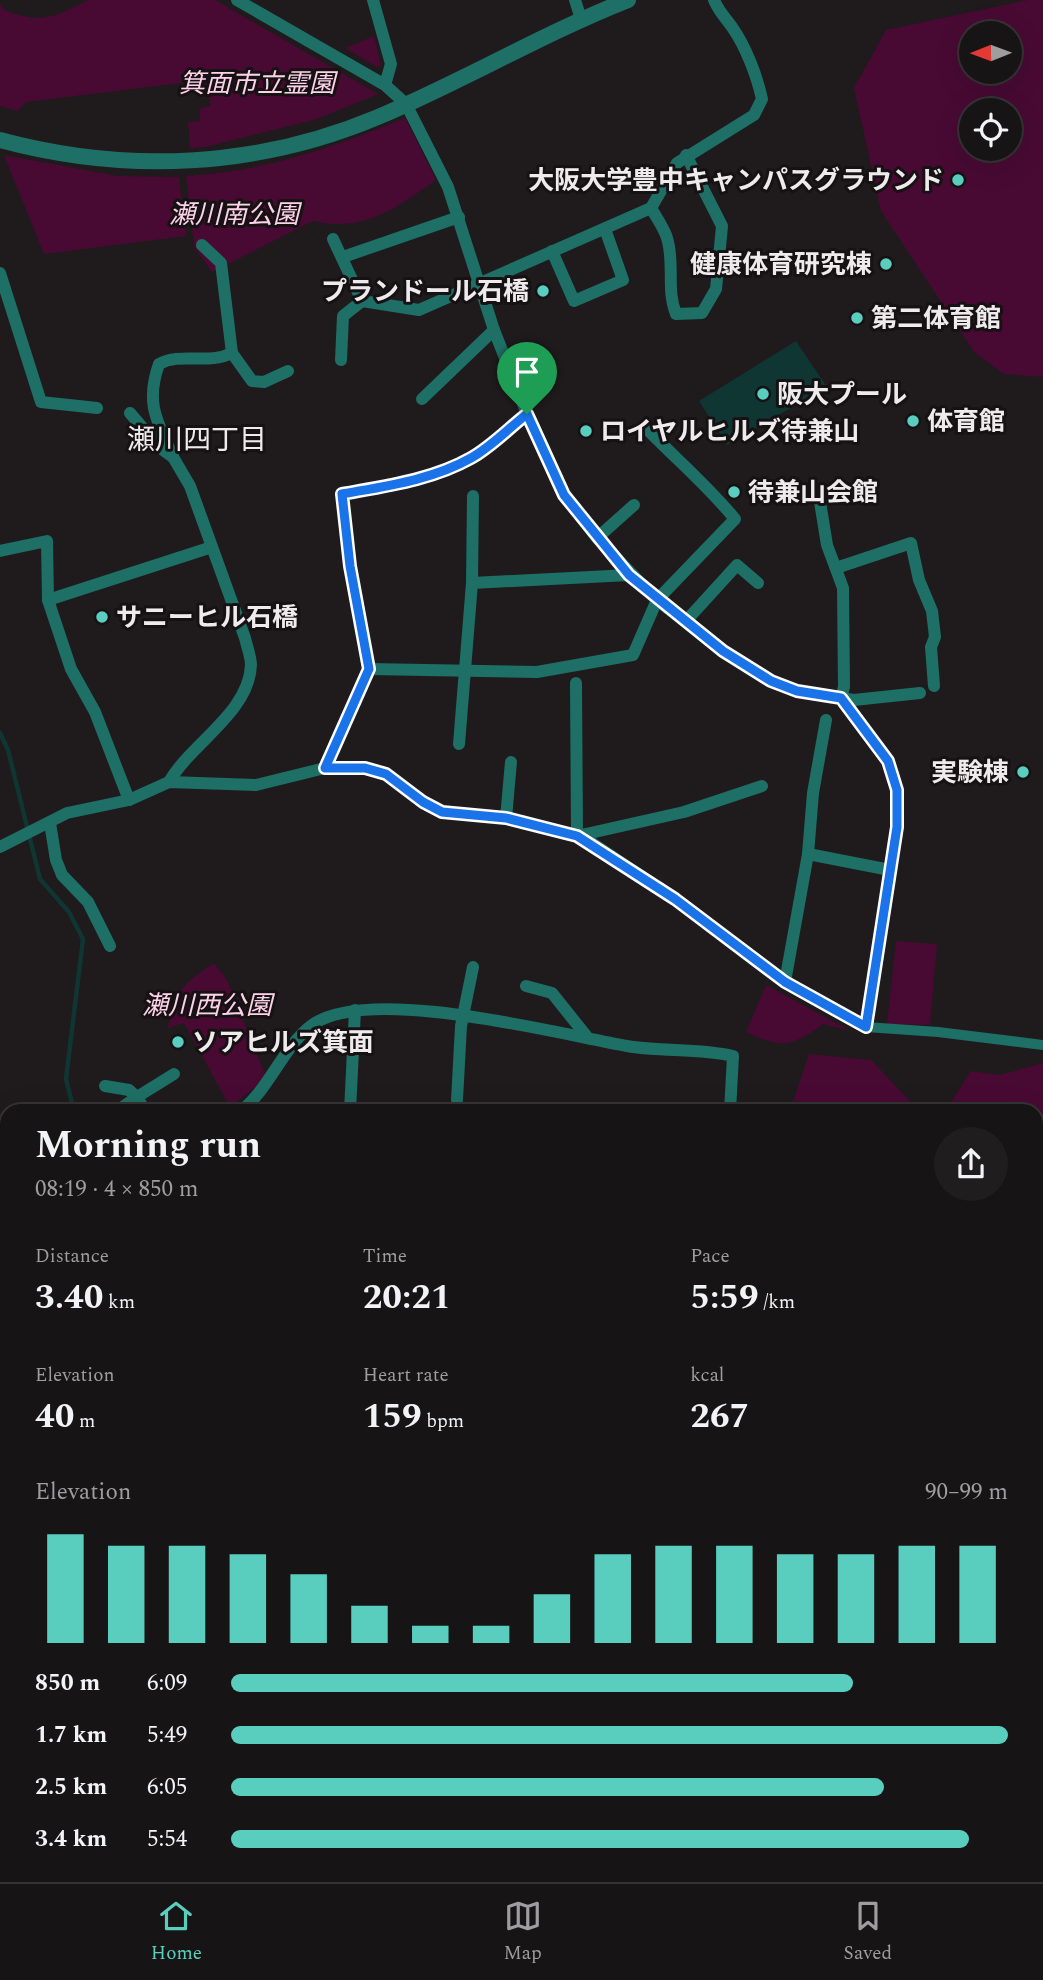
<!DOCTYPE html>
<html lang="en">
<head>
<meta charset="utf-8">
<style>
	body { margin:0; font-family:Spectral,"Noto Sans JP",serif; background:#201d1e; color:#f1f3f6; height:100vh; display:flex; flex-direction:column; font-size:26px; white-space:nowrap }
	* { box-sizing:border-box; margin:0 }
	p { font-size:23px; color:#9e9ea0 }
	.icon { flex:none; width:38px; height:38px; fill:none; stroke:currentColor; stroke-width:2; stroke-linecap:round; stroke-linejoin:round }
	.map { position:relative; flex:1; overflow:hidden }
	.panel { position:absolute; left:0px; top:1104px; width:1043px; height:779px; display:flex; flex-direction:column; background:#171415; border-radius:21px 21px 0 0; box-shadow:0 7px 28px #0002,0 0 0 2px #363334 }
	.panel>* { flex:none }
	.needle { width:46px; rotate:269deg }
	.tools { position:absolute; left:959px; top:21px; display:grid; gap:14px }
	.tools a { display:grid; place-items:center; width:63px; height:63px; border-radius:50%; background:#171415; box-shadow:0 7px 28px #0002,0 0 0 2px #363334; font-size:35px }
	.pin { position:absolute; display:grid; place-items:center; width:60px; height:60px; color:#fff; margin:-72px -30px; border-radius:50% 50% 50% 0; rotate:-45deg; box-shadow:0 0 7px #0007 }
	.pin .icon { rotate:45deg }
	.round { display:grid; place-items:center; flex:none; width:74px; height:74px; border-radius:37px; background:#201d1e }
	.overview { display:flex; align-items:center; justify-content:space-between; height:119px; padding:0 35px }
	h1 { font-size:38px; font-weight:700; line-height:52px }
	.stats { display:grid; grid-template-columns:repeat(3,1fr); gap:10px; height:119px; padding:7px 35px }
	.stats div { display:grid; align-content:center }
	.stats b { font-size:35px; font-weight:700 }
	.stats small { font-size:19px; font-weight:400 }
	.stats p { font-size:19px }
	.chart { height:196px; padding:14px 35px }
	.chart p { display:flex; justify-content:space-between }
	.chart svg { width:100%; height:126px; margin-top:7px; stroke:#59cebf; stroke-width:6 }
	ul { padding:0 35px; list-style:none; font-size:23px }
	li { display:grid; grid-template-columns:112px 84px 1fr; align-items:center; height:52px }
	li i { height:18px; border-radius:9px; background:#59cebf }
	.menu { display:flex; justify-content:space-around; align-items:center; height:98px; border-top:2px solid #363334; background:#171415; font-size:19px; color:#9e9ea0 }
	.menu a { display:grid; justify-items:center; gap:4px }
	.menu .current { color:#59cebf }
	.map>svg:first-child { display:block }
	.green { fill:#480a33; fill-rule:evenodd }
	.water { fill:#0f3632 }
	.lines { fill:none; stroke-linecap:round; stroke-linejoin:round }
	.stream { stroke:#0f3632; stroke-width:4.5 }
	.pedestrian { stroke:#1e6f65; stroke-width:10 }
	.minor { stroke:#1e6f65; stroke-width:12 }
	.tertiary { stroke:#1e6f65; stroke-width:16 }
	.trunk { stroke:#32d0be; stroke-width:19 }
	.rail-casing { stroke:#a09c9e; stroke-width:7 }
	.rail { stroke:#161113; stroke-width:4.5; stroke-dasharray:13; stroke-linecap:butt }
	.route-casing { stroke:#fff; stroke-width:14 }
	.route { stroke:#1a73e8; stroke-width:9 }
	.poi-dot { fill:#59cebf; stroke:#161113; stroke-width:2.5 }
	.labels { text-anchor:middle; stroke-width:6; stroke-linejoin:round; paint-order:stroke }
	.park-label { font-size:26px; font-style:italic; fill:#fdd2e9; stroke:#161113 }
	.poi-label { font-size:26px; font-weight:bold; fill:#efebed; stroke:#161113; text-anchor:start }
	.neighbourhood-label { font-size:28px; fill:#efebed; stroke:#161113 }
</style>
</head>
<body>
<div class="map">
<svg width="1043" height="1882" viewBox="0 0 1043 1882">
	<rect width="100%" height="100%" fill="#1f1a1c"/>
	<g class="green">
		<path d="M 88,0 L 215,0 L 378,94 L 317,119 L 205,147 L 190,148 L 188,122 L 200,121 L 200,108 L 211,106 L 205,80 L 26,102 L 18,111 L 0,106 L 0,3 L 2,9 C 41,24 51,19 88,0 Z"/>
		<path d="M 1028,0 L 1043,0 L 1043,377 L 1004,374 L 975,353 L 881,211 L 854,88 L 886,30 ZM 971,33 L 1010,33 L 1010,72 L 971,72 ZM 971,110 L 1010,110 L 1010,149 L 971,149 Z"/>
		<path d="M 374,36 L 381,65 L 377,67 L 345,48 Z"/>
		<path d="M 405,118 L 436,180 C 396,208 364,233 313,221 L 212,272 L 194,247 L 186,176 C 266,171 332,148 405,118 Z"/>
		<path d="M 4,155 L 117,176 L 179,177 L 186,236 L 44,254 Z"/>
		<path d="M 896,941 L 937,944 L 930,1025 L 887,1024 Z"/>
		<path d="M 214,963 L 227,980 L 265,1074 L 259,1084 L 230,1107 L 184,1023 L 168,1028 C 175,990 184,983 214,963 Z"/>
		<path d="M 766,985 L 851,1031 L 823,1024 C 792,1047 781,1049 746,1032 Z"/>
		<path d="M 809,1054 L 871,1060 L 919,1111 L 790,1111 Z"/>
		<path d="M 1043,1063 L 1043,1153 L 1036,1167 L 1036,1111 L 952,1111 L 948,1107 L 971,1071 L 1000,1075 Z"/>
		<path d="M 1036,1360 L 1043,1366 L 1043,1589 L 1036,1587 Z"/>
	</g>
	<path class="water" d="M 796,341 L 827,387 L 727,445 L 699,401 Z"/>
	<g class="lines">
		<g class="stream">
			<path d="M 0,733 L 8,750 L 40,879 L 69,912 L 83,939 L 66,1079 L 74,1111"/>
			<path d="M 549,1876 L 558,1882"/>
		</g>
		<g class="pedestrian">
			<path d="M 866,1027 L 938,1032 L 1043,1045"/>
			<path d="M 1043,1181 L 1043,1185"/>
			<path d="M 1036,1269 L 1043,1260"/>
			<path d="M 1036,1353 L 1043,1360"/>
		</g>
		<g class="minor">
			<path d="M 237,0 L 385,85 L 406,104 L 448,187 L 494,330 L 527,414 L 564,495 L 597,538 L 657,600 L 723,651 L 770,681 L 797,691 L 854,700 L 920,693"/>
			<path d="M 373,0 L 391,64 L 385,85"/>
			<path d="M 575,0 L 581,19"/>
			<path d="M 651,208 C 656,217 664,228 667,238 C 675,263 666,289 676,314 L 702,313 L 716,289 L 722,226 L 686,155"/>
			<path d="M 333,239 L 362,301 L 419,310 L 651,208 L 677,163 L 754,115 L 762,99 C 757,76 746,47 732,27 C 725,17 719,12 714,0"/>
			<path d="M 552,251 L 574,301 L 623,280 L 605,229"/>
			<path d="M 343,257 L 459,217"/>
			<path d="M 0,273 L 41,402 L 97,408"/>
			<path d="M 232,353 L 252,381 L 264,382 L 288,371"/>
			<path d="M 341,360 L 343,316 L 362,301"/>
			<path d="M 422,399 L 494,330"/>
			<path d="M 130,413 L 159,447 L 173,457 L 190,486 L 245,638 C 247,647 251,657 251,665 C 249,713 191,743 169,782"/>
			<path d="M 173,457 C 157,421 145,403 159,364 C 181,352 208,365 232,353 L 221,263 L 202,245"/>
			<path d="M 820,502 L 827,545 L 843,588 L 844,687 L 841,698"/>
			<path d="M 597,538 L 634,505"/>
			<path d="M 0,551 L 47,541 L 48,600 L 71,669 L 95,712 L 129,800"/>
			<path d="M 836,568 L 911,543 L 919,580 L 932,611 L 935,637 L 931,647 L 934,686"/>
			<path d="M 472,583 L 629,575"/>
			<path d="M 48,600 L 212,547"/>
			<path d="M 686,621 L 737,565 L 758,583"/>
			<path d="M 369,669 L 537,672 L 633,655 L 657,600 L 735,519 C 708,486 676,459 647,429"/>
			<path d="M 576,683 L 577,836 L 684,812 L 762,786"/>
			<path d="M 459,744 L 472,583 L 473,496"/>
			<path d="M 325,768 L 369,669 L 350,566 L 342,494 C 386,486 432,480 471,458 C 491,447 509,429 527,414"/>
			<path d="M 506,818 L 511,762"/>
			<path d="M 50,823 L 56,860 L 62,875 L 88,902 L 110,946"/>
			<path d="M 0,847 L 67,813 L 129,800 L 169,782 L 256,785 L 325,768 L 365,768 L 386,774 L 423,802 L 442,812 L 506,818 L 577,836 L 592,843 L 675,899 L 785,982 L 866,1027 L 897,827 L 897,790 L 888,761 L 841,698"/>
			<path d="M 808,854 L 890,870"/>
			<path d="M 785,982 L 808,854 L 813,793 L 826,720"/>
			<path d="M 526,986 L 552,993 L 588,1038"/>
			<path d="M 105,1086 L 129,1090 L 137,1097 L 117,1111"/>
			<path d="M 457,1100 L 461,1026 L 473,967"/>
			<path d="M 145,1111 L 137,1097 L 174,1074"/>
			<path d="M 241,1111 C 270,1088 283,1047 312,1025 C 369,984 558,1034 627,1046 C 662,1052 698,1048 733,1056 L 730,1111"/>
			<path d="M 350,1111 L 355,1010"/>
			<path d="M 0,1644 L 7,1647"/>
			<path d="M 0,1787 L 7,1788"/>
			<path d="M 173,1876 L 177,1882"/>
			<path d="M 223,1876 L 228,1882"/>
			<path d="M 298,1876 L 303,1882"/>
			<path d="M 534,1876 L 543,1882"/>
			<path d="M 975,1876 L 976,1882"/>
			<path d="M 12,1882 L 13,1876"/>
		</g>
		<path class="tertiary" d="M 0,140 C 126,174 257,168 378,117 C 463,81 542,34 628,0"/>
		<g class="trunk">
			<path d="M 0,1194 L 7,1211"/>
			<path d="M 0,1284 L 7,1318"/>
			<path d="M 0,1375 L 7,1415"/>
			<path d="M 0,1532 L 7,1546"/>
			<path d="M 877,1876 L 887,1882"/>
			<path d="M 23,1882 L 23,1876"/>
			<path d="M 40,1882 L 40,1876"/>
		</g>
		<defs>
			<g id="rail">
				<path d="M 0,1619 L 7,1627"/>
				<path d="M 241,1876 L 247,1882"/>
				<path d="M 255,1876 L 261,1882"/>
			</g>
		</defs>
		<use href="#rail" class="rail-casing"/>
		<use href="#rail" class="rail"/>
	</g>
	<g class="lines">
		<defs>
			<path id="route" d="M 527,414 L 564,495 L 629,575 L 723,651 L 771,681 L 797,691 L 841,698 L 888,761 L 897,790 L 897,827 L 866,1027 L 785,982 L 675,899 L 577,836 L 506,818 L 442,812 L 423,802 L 386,774 L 365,768 L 325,768 L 369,669 L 350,566 L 342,494 C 386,486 432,480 471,458 C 491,447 509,428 527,414 Z"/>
		</defs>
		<use href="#route" class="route-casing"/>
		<use href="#route" class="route"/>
	</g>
	<g class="poi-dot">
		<circle cx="958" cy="180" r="7"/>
		<circle cx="886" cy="264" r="7"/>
		<circle cx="543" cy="291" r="7"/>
		<circle cx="857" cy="318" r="7"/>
		<circle cx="763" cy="394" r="7"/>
		<circle cx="913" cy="421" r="7"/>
		<circle cx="586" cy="431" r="7"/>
		<circle cx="734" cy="492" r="7"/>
		<circle cx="102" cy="617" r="7"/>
		<circle cx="1023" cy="772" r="7"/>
		<circle cx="178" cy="1042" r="7"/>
	</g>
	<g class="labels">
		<g class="park-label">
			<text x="257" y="92">箕面市立霊園</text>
			<text x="234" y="223">瀬川南公園</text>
			<text x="207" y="1014">瀬川西公園</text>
		</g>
		<g class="poi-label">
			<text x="944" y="189" text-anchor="end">大阪大学豊中キャンパスグラウンド</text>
			<text x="872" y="273" text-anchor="end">健康体育研究棟</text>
			<text x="529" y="300" text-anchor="end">プランドール石橋</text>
			<text x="871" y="327">第二体育館</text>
			<text x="777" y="403">阪大プール</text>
			<text x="927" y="430">体育館</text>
			<text x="600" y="440">ロイヤルヒルズ待兼山</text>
			<text x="748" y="501">待兼山会館</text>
			<text x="116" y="626">サニーヒル石橋</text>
			<text x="1009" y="781" text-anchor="end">実験棟</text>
			<text x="192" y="1051">ソアヒルズ箕面</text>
		</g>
		<g class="neighbourhood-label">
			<text x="197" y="449">瀬川四丁目</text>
		</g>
	</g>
</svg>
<div class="tools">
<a><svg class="needle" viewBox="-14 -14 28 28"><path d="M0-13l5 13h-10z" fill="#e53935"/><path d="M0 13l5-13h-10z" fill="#9e9ea0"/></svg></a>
<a><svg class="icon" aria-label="locate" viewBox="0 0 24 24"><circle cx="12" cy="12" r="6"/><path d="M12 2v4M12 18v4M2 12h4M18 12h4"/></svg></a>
</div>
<div class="pin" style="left:527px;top:414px;background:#1e9e55"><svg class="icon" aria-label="arrive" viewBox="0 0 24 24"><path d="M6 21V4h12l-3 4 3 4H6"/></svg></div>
<section class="panel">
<div class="overview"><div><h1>Morning run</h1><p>08:19 · 4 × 850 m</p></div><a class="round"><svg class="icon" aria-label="share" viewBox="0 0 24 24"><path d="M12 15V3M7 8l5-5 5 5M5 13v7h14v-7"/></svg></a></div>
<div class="stats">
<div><p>Distance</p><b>3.40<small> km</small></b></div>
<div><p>Time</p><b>20:21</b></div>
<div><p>Pace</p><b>5:59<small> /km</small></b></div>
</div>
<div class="stats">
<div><p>Elevation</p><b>40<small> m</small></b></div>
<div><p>Heart rate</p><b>159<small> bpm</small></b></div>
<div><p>kcal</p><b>267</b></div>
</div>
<div class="chart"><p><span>Elevation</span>90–99 m</p>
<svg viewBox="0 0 160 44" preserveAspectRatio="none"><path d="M5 44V6M15 44V10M25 44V10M35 44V13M45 44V20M55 44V31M65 44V38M75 44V38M85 44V27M95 44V13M105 44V10M115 44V10M125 44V13M135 44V13M145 44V10M155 44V10"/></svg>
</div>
<ul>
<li><b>850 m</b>6:09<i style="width:80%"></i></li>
<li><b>1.7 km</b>5:49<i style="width:100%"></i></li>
<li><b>2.5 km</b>6:05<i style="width:84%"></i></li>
<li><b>3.4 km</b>5:54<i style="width:95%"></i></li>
</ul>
</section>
</div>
<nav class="menu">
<a class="current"><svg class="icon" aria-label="home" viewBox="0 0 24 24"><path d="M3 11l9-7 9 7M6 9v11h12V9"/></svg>Home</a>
<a><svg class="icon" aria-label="map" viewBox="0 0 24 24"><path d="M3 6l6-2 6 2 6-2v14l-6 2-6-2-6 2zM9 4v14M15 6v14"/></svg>Map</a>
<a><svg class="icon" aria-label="saved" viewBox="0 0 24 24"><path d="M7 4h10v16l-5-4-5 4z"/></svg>Saved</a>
</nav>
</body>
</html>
